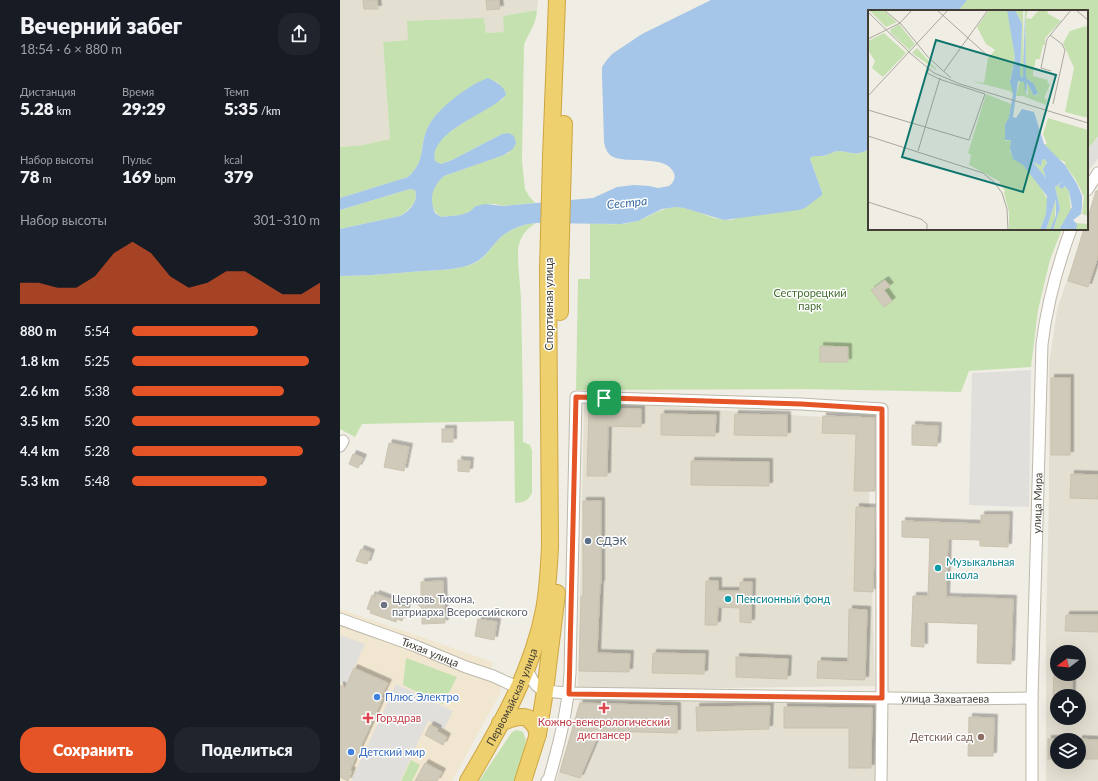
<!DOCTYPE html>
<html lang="ru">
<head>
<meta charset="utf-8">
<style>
	body { margin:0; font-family:Lato,sans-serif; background:#20242c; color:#f1f3f6; height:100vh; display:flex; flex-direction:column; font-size:15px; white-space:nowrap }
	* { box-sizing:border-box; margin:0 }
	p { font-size:13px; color:#9ea1a6 }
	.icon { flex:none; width:22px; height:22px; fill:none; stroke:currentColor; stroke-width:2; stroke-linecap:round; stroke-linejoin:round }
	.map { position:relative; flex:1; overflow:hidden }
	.drawer { display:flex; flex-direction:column; background:#171b24; width:340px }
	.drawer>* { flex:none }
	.needle { width:26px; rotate:254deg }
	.buttons { position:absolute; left:710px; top:645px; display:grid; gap:8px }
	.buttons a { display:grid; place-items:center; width:36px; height:36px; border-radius:50%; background:#171b24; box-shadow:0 4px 16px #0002; font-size:20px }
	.pin { position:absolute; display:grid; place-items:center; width:34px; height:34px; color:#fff; margin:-17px; border-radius:8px; box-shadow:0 2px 6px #0006 }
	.round { display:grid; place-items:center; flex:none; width:42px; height:42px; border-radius:16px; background:#20242c }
	.summary { display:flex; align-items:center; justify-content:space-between; height:68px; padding:0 20px }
	h1 { font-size:22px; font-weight:800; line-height:30px }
	.figures { display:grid; grid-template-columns:repeat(3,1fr); gap:6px; height:68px; padding:4px 20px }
	.figures div { display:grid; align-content:center }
	.figures b { font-size:17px; font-weight:800 }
	.figures small { font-size:11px; font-weight:400 }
	.figures p { font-size:11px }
	.chart { height:112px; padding:8px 20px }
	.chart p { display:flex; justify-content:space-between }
	.chart svg { width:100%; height:72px; margin-top:4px; fill:#e55426; opacity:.7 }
	.primary-button { display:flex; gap:8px; margin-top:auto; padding:8px 20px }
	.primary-button a { flex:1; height:46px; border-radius:16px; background:#e55426; color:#fff; font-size:16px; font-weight:800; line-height:46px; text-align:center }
	.primary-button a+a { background:#20242c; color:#f1f3f6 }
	ul { padding:0 20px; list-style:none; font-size:13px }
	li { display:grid; grid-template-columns:64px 48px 1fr; align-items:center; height:30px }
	li i { height:10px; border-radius:5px; background:#e55426 }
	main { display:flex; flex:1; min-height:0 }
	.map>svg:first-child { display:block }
	.residential { fill:#e3e0d2; fill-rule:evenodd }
	.commercial { fill:#f1e6d0 }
	.green { fill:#c6e1b0 }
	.parking { fill:#e1dfdc }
	.water { fill:#a5c6e8 }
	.building { fill:#d0caba; stroke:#cac2ae; filter:url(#shadow) }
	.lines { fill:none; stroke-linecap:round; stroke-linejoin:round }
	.minor-casing { stroke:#bdb8aa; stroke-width:13 }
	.highway-casing { stroke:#cda641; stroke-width:18 }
	.minor { stroke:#fff; stroke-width:11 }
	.highway { stroke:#efd06f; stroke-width:16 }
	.route-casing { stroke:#fff; stroke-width:8 }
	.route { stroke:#e55426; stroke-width:5 }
	.service-dot { fill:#5c6f8a; stroke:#fff; stroke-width:1.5 }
	.culture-dot { fill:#0f9aa8; stroke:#fff; stroke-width:1.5 }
	.worship-dot { fill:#6b7280; stroke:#fff; stroke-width:1.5 }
	.shop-dot { fill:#3f7fe0; stroke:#fff; stroke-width:1.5 }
	.health-dot { fill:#e0444e; stroke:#fff; stroke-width:1.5 }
	.education-dot { fill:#8d6e63; stroke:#fff; stroke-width:1.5 }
	.labels { text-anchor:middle; stroke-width:3; stroke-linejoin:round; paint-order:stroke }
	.park-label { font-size:11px; fill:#406d2e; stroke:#fff }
	.street-label { font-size:11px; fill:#413d34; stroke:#fff }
	.service-label { font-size:11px; fill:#4e5e75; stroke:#fff; text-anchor:start }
	.culture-label { font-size:11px; fill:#0d838f; stroke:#fff; text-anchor:start }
	.worship-label { font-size:11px; fill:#5b616d; stroke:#fff; text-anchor:start }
	.shop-label { font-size:11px; fill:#366cbe; stroke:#fff; text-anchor:start }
	.health-label { font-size:11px; fill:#be3a42; stroke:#fff; text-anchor:start }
	.education-label { font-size:11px; fill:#785e54; stroke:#fff; text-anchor:end }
	.water-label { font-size:12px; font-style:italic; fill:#396ca2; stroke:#fff }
	.inset-road { fill:none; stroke:#aaa79e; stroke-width:1 }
	.view { fill:#0f766e; fill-opacity:0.15; stroke:#0f766e; stroke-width:2 }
	.inset-edge { fill:none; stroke:#413d34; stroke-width:2 }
</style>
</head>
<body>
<main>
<section class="drawer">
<div class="summary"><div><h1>Вечерний забег</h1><p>18:54 · 6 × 880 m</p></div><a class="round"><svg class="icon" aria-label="share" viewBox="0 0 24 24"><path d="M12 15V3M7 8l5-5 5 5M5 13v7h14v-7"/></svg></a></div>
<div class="figures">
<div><p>Дистанция</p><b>5.28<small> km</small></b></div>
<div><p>Время</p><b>29:29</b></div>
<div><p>Темп</p><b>5:35<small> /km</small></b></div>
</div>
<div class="figures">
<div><p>Набор высоты</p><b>78<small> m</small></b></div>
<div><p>Пульс</p><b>169<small> bpm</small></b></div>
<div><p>kcal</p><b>379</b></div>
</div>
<div class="chart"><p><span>Набор высоты</span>301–310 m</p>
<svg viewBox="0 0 160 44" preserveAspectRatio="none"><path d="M0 44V31L10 31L20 34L30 34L40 27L50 13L60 6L70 13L80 27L90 34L100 31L110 24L120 24L130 31L140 38L150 38L160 31V44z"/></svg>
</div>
<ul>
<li><b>880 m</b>5:54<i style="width:67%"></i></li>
<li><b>1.8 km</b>5:25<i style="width:94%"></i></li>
<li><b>2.6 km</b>5:38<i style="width:81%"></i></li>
<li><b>3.5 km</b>5:20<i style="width:100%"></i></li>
<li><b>4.4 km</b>5:28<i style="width:91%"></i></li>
<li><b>5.3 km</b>5:48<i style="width:72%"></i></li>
</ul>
<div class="primary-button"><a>Сохранить</a><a>Поделиться</a></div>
</section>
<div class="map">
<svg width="758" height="781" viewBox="0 0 758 781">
	<defs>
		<filter id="shadow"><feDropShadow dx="3.5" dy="-3.5" stdDeviation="0" flood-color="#0004"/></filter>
	</defs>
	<rect width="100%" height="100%" fill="#f0ede4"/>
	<g class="residential">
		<path d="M 0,0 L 198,0 L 197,10 L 163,16 L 165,32 L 146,33 L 144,18 L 68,40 L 43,42 L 50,139 L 23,145 L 0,147 Z"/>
		<path d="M 758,188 L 758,781 L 706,781 L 706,629 L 709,497 L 709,365 L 717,310 L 744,229 L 747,229 L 747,218 ZM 717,652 L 739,652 L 739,674 L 717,674 ZM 717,696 L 739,696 L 739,718 L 717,718 ZM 717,740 L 739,740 L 739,762 L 717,762 Z"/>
		<path d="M 244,401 L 527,420 L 535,686 L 238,690 Z"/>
		<path d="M 240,700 L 531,702 L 536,706 L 538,713 L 537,781 L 216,781 Z"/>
	</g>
	<path class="commercial" d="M 0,609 L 153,662 L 150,674 L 161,684 L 160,693 L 112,781 L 0,781 Z"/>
	<g class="green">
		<path d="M 627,0 L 758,0 L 758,137 L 747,150 L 747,11 L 618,11 Z"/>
		<path d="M 197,10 C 196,26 189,31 184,45 L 182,161 L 185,189 L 189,196 L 195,203 L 163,206 L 155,204 L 136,206 L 129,212 L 120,215 L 101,217 C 85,206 91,187 104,176 L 169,153 L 162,134 L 112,160 L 101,164 L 95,161 C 94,156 93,152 96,146 C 103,133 148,107 163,99 L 165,91 L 157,82 L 148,79 C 129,85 96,110 87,129 C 79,148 86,161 68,177 L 0,198 L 0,147 L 23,145 L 50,139 L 43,42 L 68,40 L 67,21 L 144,18 L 146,33 L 164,32 L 163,16 Z"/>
		<path d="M 529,149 L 529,229 L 722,229 L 710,260 L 698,310 L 691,367 L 629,371 L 621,392 L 463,389 L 236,390 L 238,279 L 250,279 L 250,223 C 266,224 282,226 297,221 C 311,217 321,207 337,207 C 356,208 372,221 391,220 L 482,192 L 470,159 L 471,157 C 475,155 479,156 483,156 C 488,155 493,151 498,151 C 513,152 514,157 529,149 Z"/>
		<path d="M 70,189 L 75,190 C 79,202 69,210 60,216 L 0,229 L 0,210 Z"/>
		<path d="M 196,223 C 188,228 182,234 179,244 C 176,256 181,287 181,301 C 182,348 183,395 183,442 L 190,445 L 192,451 L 192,493 C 187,502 184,502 175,503 L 174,421 L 22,424 L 15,437 L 0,429 L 0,276 C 28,276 55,273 83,271 C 100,270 121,270 137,262 C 148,255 153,244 162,236 C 172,228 184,224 196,223 Z"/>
		<path d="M 66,658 L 117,677 L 103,704 L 63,685 Z"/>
		<path d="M 177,730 L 183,732 L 186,740 L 177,781 L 139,781 L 172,732 Z"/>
		<path d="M 71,760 L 80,765 L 72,781 L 61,781 Z"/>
	</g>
	<g class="parking">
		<path d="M 758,137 L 758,159 L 747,172 L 747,150 Z"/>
		<path d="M 691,370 L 689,507 L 629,505 L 632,373 Z"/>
		<path d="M 0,635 L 25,644 L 6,685 L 0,682 Z"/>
		<path d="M 56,684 L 113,711 L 104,729 L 88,721 L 60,781 L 11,781 Z"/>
	</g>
	<path class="water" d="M 371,0 L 627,0 L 618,11 L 529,11 L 529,149 C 514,157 513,152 498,151 C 494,151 490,154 486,155 C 481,157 475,155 471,157 L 470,159 L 482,192 L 482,195 L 465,208 L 459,210 L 384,220 L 344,208 L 336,207 L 322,209 L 298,221 L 281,224 L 196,223 C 184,224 172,228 162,236 C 153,244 148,255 136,262 C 121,270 100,270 83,271 C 55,273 28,276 0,276 L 0,229 L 60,216 C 69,211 79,202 75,190 L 70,189 L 0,210 L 0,198 L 68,177 C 86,161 79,148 87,129 C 96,109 128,85 148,78 C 156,82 165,86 166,95 C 150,113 88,132 95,161 L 101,164 L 112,160 L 162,134 L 169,133 L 174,136 L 176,143 L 173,149 L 164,155 L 104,176 C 92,187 89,198 95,213 L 101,217 L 120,215 L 129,212 L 136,206 L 145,204 L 163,206 L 253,198 L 277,187 L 294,185 L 309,186 L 318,188 L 329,186 C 333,183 336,178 334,173 C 327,155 290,163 276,158 C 268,156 265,149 264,141 L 262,75 L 262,67 L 266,61 L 272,54 L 302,34 Z"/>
	<g class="building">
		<path d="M 23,0 L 37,0 L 38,9 L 24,9 Z"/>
		<path d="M 146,0 L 159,0 L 160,9 L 147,10 Z"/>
		<path d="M 756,191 L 758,191 L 758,257 L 748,287 L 728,281 L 744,229 L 747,229 L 747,221 Z"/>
		<path d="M 545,280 L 550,286 L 544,290 L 552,301 L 544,307 L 531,290 Z"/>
		<path d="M 480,346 L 508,347 L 508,362 L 480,362 Z"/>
		<rect x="711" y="378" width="19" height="77"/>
		<path d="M 249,408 L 301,409 L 301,427 L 268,426 L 267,476 L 247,476 Z"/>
		<path d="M 321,414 L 376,415 L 375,436 L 321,435 Z"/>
		<path d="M 395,414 L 447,415 L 447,436 L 394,435 Z"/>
		<path d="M 483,416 L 535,418 L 535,491 L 514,491 L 516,434 L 482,433 Z"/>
		<path d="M 572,425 L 598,426 L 597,446 L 572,445 Z"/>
		<rect x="102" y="429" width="11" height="13"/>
		<path d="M 49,443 L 69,447 L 64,471 L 44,467 Z"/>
		<path d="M 13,454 L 23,458 L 18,468 L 9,464 Z"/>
		<path d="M 118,460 L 130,461 L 129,472 L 118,471 Z"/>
		<path d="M 351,461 L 429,462 L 429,486 L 351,485 Z"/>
		<path d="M 731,474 L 758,475 L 758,499 L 730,498 Z"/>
		<path d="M 243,501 L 261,501 L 261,584 L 260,584 L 257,653 L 290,654 L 289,672 L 239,671 L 241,596 L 243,596 Z"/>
		<path d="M 516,507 L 535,508 L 533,592 L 514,591 Z"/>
		<path d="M 641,515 L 669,515 L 668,547 L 640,546 L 640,540 L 608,539 L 606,597 L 673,599 L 671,664 L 637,663 L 638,624 L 584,622 L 584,647 L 571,646 L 573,596 L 588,596 L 590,538 L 562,537 L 562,521 L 641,524 Z"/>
		<path d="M 21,549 L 31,553 L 27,564 L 16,561 Z"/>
		<path d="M 103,581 L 105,623 L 82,624 L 82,608 L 77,604 L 78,600 L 81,595 L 81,582 Z"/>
		<path d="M 366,581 L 378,581 L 378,591 L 400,591 L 400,582 L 412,582 L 411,623 L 400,622 L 400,608 L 378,607 L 377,625 L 365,625 Z"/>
		<path d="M 36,594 L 52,600 L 51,603 L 67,608 L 62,621 L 57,619 L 56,622 L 30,613 L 31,610 L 27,609 L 32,595 L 35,597 Z"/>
		<path d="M 509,609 L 527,610 L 525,680 L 477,678 L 478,661 L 508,662 Z"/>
		<path d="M 726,615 L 758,615 L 758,632 L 725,631 Z"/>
		<path d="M 138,619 L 157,622 L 154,640 L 135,636 Z"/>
		<path d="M 313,653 L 365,654 L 364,674 L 312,673 Z"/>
		<path d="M 396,657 L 448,659 L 447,679 L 396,677 Z"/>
		<path d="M 14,668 L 48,683 L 41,697 L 43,698 L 10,770 L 12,771 L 8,781 L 0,777 L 0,685 L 5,688 Z"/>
		<path d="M 714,674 L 732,674 L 732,696 L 713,696 Z"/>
		<path d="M 240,703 L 337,706 L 337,733 L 260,731 L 240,778 L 220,772 Z"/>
		<path d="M 430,706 L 429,729 L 357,731 L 356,707 Z"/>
		<path d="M 444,707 L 532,708 L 531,768 L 509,768 L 509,728 L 444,728 Z"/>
		<path d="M 629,717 L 654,718 L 653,756 L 628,756 Z"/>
		<path d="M 90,725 L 98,729 L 97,731 L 107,737 L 103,745 L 85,735 Z"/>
		<rect x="708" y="739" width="9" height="20"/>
		<path d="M 739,739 L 758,740 L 758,759 L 739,759 Z"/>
		<path d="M 85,763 L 102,772 L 97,781 L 75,781 Z"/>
	</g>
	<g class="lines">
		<defs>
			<g id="minor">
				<path d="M 747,190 L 758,173"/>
				<path d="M 0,446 L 3,441"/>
				<path id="s1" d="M 0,619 L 73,645 L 126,667 L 153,676 L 179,688"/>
				<path id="s2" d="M 187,668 C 196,694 205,691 229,693 L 617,699 L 692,698"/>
				<path d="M 207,781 L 209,779 C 219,744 228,709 230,673 L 236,397 L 461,404 L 542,409 L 542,698 L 541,781"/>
				<path id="s3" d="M 692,781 L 692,698 L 702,344 C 707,304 717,267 731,229"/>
			</g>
			<g id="highway">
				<path d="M 220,312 L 220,271 L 224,124"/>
				<path d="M 160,723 C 170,719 178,715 188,718 L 195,726 L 198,734"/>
				<path id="s4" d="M 128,781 C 160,727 192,672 204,610 C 208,589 209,567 210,546 L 208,269 L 211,157 L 217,0"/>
				<path d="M 183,781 L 198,734 L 205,691 L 217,593"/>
			</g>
		</defs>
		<use href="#minor" class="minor-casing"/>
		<use href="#highway" class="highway-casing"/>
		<use href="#minor" class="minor"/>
		<use href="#highway" class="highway"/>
	</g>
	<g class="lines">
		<defs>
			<path id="route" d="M 236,397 L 461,404 L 542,409 L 542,698 L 229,694 Z"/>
		</defs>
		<use href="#route" class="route-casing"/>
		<use href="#route" class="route"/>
	</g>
	<circle class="service-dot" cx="248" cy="541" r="4"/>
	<g class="culture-dot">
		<circle cx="598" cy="568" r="4"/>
		<circle cx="388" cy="599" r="4"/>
	</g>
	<circle class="worship-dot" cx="44" cy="605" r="4"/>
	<g class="shop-dot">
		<circle cx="37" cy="697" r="4"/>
		<circle cx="11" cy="752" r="4"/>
	</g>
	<g class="health-dot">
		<path d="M262 702h4v4h4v4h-4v4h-4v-4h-4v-4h4z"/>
		<path d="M26 712h4v4h4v4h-4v4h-4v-4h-4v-4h4z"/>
	</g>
	<circle class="education-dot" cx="641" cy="737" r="4"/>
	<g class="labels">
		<g class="park-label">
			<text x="470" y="297">Сестрорецкий<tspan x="470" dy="13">парк</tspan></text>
		</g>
		<g class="street-label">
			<text transform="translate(209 304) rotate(-90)" y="4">Спортивная улица</text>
			<text dy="4" stroke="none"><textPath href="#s3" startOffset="278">улица Мира</textPath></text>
			<text dy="4" stroke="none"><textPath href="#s1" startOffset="96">Тихая улица</textPath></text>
			<text dy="4" stroke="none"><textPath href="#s4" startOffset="95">Первомайская улица</textPath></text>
			<text dy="4" stroke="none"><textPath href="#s2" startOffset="430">улица Захватаева</textPath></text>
		</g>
		<g class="service-label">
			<text x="256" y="545">СДЭК</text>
		</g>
		<g class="culture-label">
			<text x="606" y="566">Музыкальная<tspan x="606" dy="13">школа</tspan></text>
			<text x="396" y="603">Пенсионный фонд</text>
		</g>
		<g class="worship-label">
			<text x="52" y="603">Церковь Тихона,<tspan x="52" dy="13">патриарха Всероссийского</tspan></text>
		</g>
		<g class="shop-label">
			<text x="45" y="701">Плюс Электро</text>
			<text x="19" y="756">Детский мир</text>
		</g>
		<g class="health-label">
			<text x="36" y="722">Горздрав</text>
			<text x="264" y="726" text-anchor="middle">Кожно-венерологический<tspan x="264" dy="13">диспансер</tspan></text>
		</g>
		<g class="education-label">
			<text x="633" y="741">Детский сад</text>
		</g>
		<g class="water-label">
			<text transform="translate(287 203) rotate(-6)" y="4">Сестра</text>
		</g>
	</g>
	<g transform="translate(528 10)">
		<rect width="220" height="220" fill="#f0ede4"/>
		<path d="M 1,0 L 15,0 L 29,12 L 18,17 ZM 121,0 L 139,0 L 141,3 L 147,47 L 142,70 L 145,85 L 142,81 L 103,71 L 116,73 L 120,48 L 127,40 L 118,34 L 109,17 ZM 147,0 L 155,0 L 156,68 L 152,65 L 154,14 ZM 157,0 L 160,0 L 158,8 L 163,9 L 171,0 L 181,0 L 179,3 L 193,11 L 177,28 L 177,35 L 175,35 L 172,49 L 168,49 L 165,62 L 165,66 L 180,70 L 179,73 L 182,74 L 176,89 L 179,89 L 178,95 L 155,86 L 148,86 L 152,70 L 157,73 L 158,85 L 160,84 L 159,72 L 166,86 L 170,84 L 166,74 L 158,68 ZM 31,14 L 47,34 L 41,40 L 23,23 L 22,20 ZM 218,16 L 220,18 L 220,108 L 197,102 L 206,58 L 195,33 L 202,21 ZM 16,23 L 38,43 L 15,67 L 4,58 L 7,51 L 0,40 L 0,31 ZM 49,38 L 68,59 L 68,60 L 44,43 ZM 118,84 L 143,94 L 141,107 L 137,115 L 137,131 L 143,130 L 142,140 L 145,148 L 155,155 L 169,171 L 180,190 L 178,204 L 172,220 L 141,220 L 141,202 L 136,183 L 137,181 L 131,171 L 101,155 L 103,145 L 100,143 ZM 180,108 L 220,120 L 220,206 L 214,204 L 216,187 L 208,170 L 197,155 L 197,152 L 187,147 L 176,134 L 179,134 L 175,124 ZM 178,149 L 179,156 L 175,159 L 178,168 L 165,152 L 173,156 L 174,150 ZM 196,171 L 190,176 L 195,178 L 197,176 L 201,181 L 203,201 L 191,220 L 185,220 L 192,198 L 187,177 ZM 188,189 L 187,209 L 182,220 L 178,220 ZM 208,213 L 220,214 L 220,220 L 208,220 Z" fill="#c6e1b0"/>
		<path d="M 139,0 L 147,0 L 154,14 L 152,65 L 155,68 L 157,0 L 158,68 L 166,74 L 170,83 L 166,86 L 159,72 L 158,86 L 156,72 L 150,71 L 145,107 L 148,108 L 154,99 L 166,102 L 176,134 L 197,155 L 209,174 L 214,186 L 214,197 L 213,204 L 205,210 L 209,214 L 208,220 L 191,220 L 204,197 L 201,181 L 197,176 L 194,179 L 190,176 L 196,171 L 187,177 L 192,198 L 185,220 L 182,220 L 188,205 L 188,189 L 178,220 L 172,220 L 178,204 L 179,186 L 155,155 L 145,149 L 142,138 L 143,130 L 137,130 L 137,115 L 141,107 L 145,84 L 142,72 L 147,47 ZM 177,149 L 179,153 L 175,159 L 178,168 L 165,152 L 173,156 L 174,150 Z" fill="#a5c6e8" fill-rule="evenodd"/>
		<path class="inset-road" d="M 16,0 L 33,14 L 60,47 L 83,68M 69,0 L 120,46M 208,0 L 220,10M 0,2 L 43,44 L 66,63 L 92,74 L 220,113M 182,25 L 194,34 L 197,40 L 185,94M 0,29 L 32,13 L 44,0M 76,61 L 120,0M 183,61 L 173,58 L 179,29 L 203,0M 0,86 L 80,0M 0,100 L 101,130 L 117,84 L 71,69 L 59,63 L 61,59M 0,126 L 115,163 L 126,172 L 134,183 L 139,199 L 140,220M 50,141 L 72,68M 0,192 L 53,209 L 59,214 L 59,220"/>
		<path class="view" d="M 68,30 L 188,65 L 155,182 L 34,147 Z"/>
		<rect width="220" height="220" class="inset-edge"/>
	</g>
</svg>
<div class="buttons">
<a><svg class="needle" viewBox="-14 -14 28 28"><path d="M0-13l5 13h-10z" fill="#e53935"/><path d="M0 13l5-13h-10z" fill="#9ea1a6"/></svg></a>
<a><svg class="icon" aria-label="locate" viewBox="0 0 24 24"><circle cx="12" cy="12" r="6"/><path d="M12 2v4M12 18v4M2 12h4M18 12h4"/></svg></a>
<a><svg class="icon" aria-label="layers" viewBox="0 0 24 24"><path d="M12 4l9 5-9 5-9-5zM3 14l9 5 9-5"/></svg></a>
</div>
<div class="pin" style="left:264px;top:398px;background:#1e9e55"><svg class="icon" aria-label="arrive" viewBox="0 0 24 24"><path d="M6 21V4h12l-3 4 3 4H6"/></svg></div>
</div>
</main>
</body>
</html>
